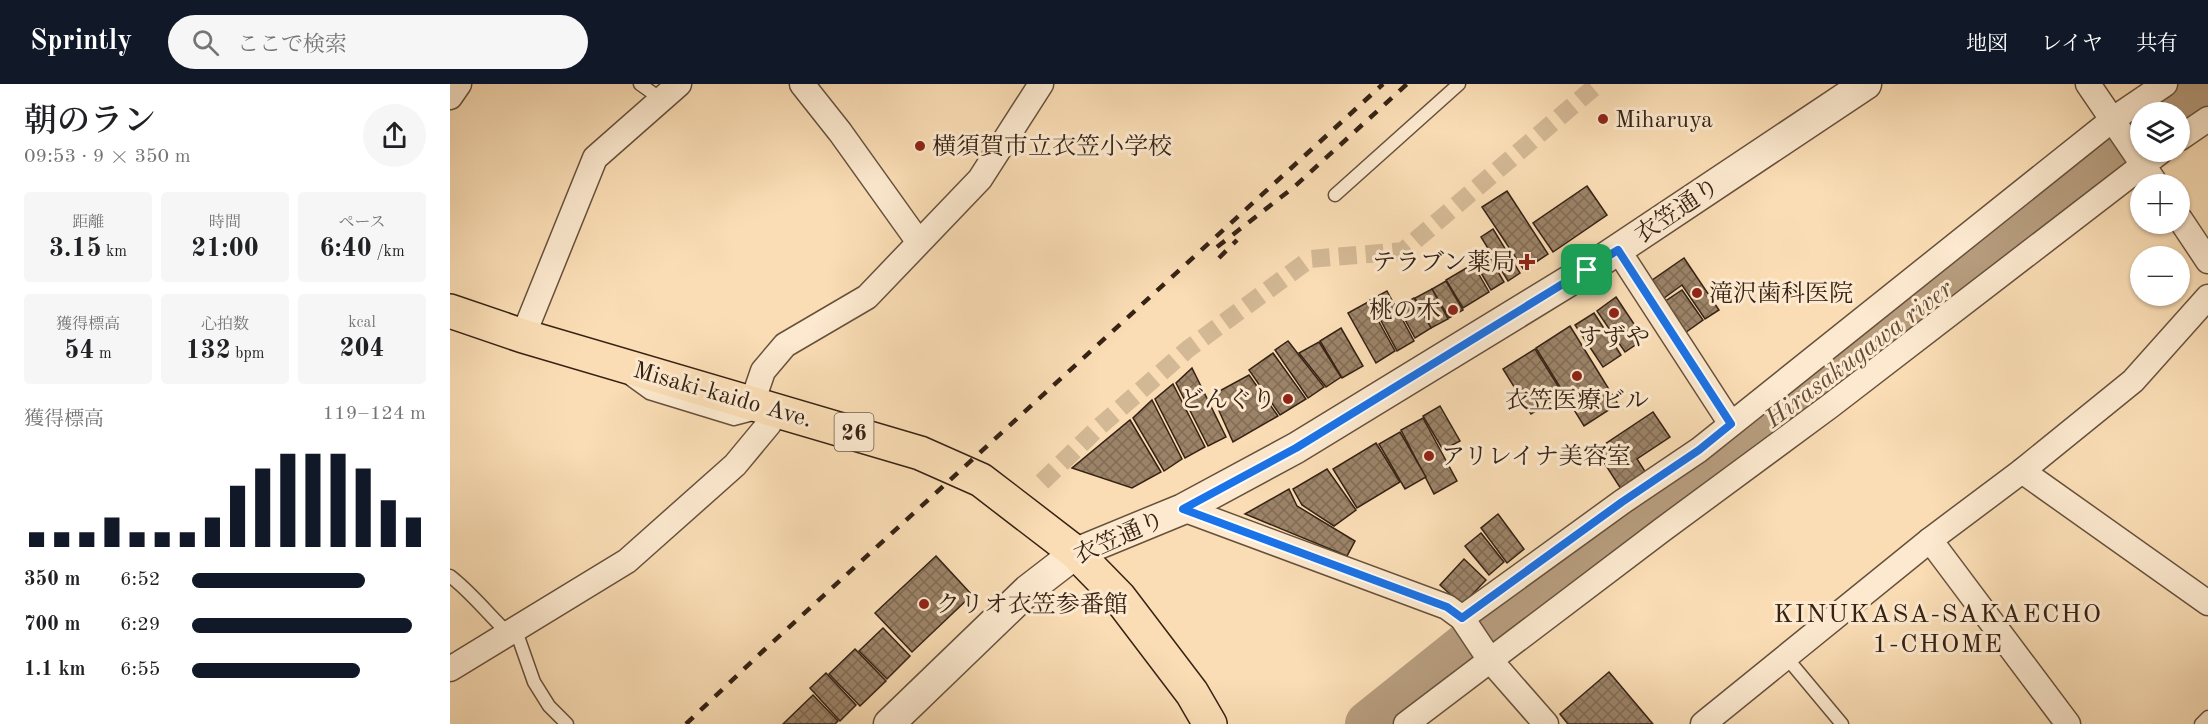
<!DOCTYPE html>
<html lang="ja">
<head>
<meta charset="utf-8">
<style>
	body { margin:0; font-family:"Old Standard TT","Noto Serif JP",serif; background:#f6f6f6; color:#202124; height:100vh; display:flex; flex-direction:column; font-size:22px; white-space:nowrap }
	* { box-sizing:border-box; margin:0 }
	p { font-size:20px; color:#757577 }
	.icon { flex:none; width:33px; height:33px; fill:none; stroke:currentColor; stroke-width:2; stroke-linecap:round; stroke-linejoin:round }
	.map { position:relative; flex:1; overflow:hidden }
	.drawer { display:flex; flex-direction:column; background:#fff; width:450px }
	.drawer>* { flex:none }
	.buttons { position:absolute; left:1680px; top:18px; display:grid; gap:12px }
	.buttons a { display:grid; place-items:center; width:60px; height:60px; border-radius:50%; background:#fff; box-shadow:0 2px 4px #0004; font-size:30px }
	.pin { position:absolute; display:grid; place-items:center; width:51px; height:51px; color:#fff; margin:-26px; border-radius:12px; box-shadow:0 3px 9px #0006 }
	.round { display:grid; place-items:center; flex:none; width:63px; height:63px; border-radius:32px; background:#f6f6f6 }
	.head { display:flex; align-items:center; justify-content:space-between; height:102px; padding:0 24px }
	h1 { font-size:33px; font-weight:600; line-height:45px }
	.stats { display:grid; grid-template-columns:repeat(3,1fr); gap:9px; height:102px; padding:6px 24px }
	.stats div { display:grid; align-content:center; border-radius:6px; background:#f6f6f6; text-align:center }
	.stats b { font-size:26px; font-weight:600 }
	.stats small { font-size:16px; font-weight:400 }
	.stats p { font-size:16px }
	.chart { height:168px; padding:12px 24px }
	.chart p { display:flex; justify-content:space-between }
	.chart svg { width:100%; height:108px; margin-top:6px; stroke:#111827; stroke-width:6 }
	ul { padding:0 24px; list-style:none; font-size:20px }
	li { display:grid; grid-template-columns:96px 72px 1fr; align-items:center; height:45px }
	li i { height:15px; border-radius:8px; background:#111827 }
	header { display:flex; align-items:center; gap:36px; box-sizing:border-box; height:84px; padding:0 30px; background:#111827; color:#fff }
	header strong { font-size:28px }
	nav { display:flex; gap:33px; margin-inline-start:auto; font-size:21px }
	.search { width:420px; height:54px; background:#f6f6f6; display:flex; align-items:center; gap:15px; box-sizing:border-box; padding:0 21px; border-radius:33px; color:#757577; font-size:22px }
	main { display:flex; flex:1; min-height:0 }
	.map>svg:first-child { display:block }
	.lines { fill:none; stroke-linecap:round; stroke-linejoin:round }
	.river { stroke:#b79d7e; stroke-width:46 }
	.building { fill:url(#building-cross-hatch); stroke:#362214; stroke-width:1.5 }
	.pedestrian-tunnel { stroke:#d3b895; stroke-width:18; stroke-dasharray:18 9; stroke-linecap:butt }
	.service-casing { stroke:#67513c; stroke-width:15 }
	.minor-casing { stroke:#67513c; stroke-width:27 }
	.tertiary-casing { stroke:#67513c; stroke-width:33 }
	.primary-casing { stroke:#362214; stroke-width:36 }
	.service { stroke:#fce9cf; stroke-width:12 }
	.minor { stroke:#fce9cf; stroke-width:24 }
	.tertiary { stroke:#fce9cf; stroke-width:30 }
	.primary { stroke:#faddb5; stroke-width:33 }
	.rail { stroke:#362214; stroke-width:4.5; stroke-dasharray:10 10; stroke-linecap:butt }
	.route-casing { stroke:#fff; stroke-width:12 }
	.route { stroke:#1a73e8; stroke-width:8 }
	.poi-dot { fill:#8f2418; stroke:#fce9cf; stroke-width:2 }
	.labels { text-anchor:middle; stroke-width:6; stroke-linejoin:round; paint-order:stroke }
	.shield { fill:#fce9cf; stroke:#715e4c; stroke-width:1.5 }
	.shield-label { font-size:22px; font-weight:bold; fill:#362214 }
	.poi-label { font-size:24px; fill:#362214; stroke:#fce9cf; text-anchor:start }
	.street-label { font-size:24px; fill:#362214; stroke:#fce9cf }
	.water-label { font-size:26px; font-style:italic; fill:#634d39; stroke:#fce9cf }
	.neighbourhood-label { font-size:26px; letter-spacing:1.5px; fill:#362214; stroke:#fce9cf }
</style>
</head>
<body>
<header>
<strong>Sprintly</strong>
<div class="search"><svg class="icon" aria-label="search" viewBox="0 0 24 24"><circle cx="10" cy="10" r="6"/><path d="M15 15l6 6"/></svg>ここで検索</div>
<nav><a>地図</a><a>レイヤ</a><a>共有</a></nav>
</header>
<main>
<section class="drawer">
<div class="head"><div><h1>朝のラン</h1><p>09:53 · 9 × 350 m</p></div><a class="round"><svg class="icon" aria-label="share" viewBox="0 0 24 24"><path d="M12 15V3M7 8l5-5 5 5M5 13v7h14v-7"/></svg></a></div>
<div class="stats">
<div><p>距離</p><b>3.15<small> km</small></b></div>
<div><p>時間</p><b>21:00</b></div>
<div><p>ペース</p><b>6:40<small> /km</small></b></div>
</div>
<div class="stats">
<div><p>獲得標高</p><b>54<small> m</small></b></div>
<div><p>心拍数</p><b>132<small> bpm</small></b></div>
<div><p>kcal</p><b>204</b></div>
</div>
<div class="chart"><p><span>獲得標高</span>119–124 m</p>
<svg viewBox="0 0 160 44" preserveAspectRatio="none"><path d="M5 44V38M15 44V38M25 44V38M35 44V32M45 44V38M55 44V38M65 44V38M75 44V32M85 44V19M95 44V12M105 44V6M115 44V6M125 44V6M135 44V12M145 44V25M155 44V32"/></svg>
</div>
<ul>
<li><b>350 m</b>6:52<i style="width:74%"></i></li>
<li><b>700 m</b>6:29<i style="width:94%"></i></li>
<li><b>1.1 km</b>6:55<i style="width:72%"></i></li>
</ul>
</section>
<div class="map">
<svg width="1758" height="640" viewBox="0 0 1758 640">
	<defs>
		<pattern id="building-cross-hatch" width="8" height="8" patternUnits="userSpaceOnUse" patternTransform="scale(1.5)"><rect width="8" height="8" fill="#9c8368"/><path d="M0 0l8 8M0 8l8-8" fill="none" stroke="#806b54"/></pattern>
	</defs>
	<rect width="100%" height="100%" fill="#faddb5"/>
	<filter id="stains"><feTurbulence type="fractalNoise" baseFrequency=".00333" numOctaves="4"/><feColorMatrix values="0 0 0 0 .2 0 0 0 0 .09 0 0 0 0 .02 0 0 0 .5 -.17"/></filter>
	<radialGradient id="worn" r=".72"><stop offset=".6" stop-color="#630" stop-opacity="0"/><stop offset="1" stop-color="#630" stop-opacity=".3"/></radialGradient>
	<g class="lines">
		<g class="river">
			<path d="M 1705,28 L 1750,0"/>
			<path d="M 918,640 L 1140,462 L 1431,259 L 1690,40"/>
		</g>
	</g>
	<g class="building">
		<path d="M 1137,102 L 1157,131 L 1103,168 L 1083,139 Z"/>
		<path d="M 1057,107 L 1098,170 L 1074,186 L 1032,123 Z"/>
		<path d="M 1043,145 L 1070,189 L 1058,197 L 1031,153 Z"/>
		<path d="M 1037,169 L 1054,198 L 1041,206 L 1024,177 Z"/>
		<path d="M 1234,174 L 1269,226 L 1255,235 L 1232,201 L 1210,217 L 1198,199 Z"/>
		<path d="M 1023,180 L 1039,208 L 1013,224 L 996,196 Z"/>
		<path d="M 996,197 L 1013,226 L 999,234 L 982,205 Z"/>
		<path d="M 982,205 L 998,235 L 981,244 L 965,214 Z"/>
		<path d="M 1232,206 L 1253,236 L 1232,251 L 1211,220 Z"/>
		<path d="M 937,207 L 964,257 L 947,267 L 920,216 Z"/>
		<path d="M 1166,213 L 1194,255 L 1175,268 L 1147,227 Z"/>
		<path d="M 964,214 L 981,244 L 965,254 L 948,223 Z"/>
		<path d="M 918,218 L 945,267 L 926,279 L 898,229 Z"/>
		<path d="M 1144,229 L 1171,271 L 1153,283 L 1125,241 Z"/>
		<path d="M 1120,242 L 1168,320 L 1134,342 L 1086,264 Z"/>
		<path d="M 891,244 L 913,282 L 892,294 L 870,257 Z"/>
		<path d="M 838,257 L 874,303 L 858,314 L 825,266 Z"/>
		<path d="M 869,258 L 891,293 L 876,303 L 849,269 Z"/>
		<path d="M 1085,265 L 1113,310 L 1081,330 L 1053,285 Z"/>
		<path d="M 823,269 L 856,315 L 830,331 L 799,286 Z"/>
		<path d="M 742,284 L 776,353 L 758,362 L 726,299 Z"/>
		<path d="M 799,291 L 828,332 L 783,358 L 762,311 Z"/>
		<path d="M 723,300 L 755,363 L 735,374 L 705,315 Z"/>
		<path d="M 702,316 L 732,375 L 714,387 L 683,334 Z"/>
		<path d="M 990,322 L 1010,357 L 993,366 L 973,332 Z"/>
		<path d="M 1203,328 L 1220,353 L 1187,375 L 1196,389 L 1171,405 L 1146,366 Z"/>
		<path d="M 973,334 L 1007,397 L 984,410 L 951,346 Z"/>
		<path d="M 680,336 L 711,388 L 682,404 L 622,384 Z"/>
		<path d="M 950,348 L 976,393 L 955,405 L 929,360 Z"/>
		<path d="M 926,359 L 950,398 L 907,424 L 883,385 Z"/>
		<path d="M 877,385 L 906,426 L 884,442 L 852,421 L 843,405 Z"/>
		<path d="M 839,405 L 847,422 L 905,457 L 897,472 L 795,430 Z"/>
		<path d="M 1048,430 L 1074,465 L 1057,479 L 1031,444 Z"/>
		<path d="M 1031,449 L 1054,478 L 1039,491 L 1015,462 Z"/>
		<path d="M 486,472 L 522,511 L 462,568 L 425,529 Z"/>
		<path d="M 1014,475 L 1036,496 L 1012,521 L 990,501 Z"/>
		<path d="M 433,544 L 460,572 L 437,595 L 409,567 Z"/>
		<path d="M 405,565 L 436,597 L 410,622 L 379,590 Z"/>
		<path d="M 1159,588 L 1203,640 L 1118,640 L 1110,630 Z"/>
		<path d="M 376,589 L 406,621 L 390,637 L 360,604 Z"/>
		<path d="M 363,611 L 388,637 L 385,640 L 333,640 Z"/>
	</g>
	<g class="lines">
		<path class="pedestrian-tunnel" d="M 592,398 L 650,342 L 738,265 L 860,175 L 953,167 L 1148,0"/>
		<defs>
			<g id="service">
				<path d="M 190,0 L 211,15"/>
				<path d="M 885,111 L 1009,0"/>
				<path d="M 181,296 L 199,309 L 284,335 L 307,329"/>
				<path d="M 0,492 C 22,509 38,530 58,549"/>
				<path d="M 65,544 L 84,598 L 99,622 L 117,640"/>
				<path d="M 1336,573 L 1392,640"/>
				<path d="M 1751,640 L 1758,633"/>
			</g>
			<g id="minor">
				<path d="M 352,0 L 390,48 L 468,157"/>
				<path d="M 1638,0 L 1706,100"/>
				<path d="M 0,13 L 9,0"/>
				<path d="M 1730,54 L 1758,35"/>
				<path d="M 1730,135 L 1758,177"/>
				<path d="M 1168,166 L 1281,340"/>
				<path d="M 73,252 L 145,74 L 229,0"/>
				<path d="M 302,319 L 313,287 L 335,261 L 417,213 L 530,95 L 591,0"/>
				<path d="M 1572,387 L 1758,519"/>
				<path d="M 733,425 L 997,523 L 1012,534 L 1040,576 L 1096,640"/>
				<path d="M 1480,456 L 1618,640"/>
				<path d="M 1012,534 L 1172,418 L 1249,366 L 1662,36 L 1715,0"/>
				<path d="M 0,585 L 177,477 L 285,381 L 319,340 L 323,326"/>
				<path d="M 956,640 L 1212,446 L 1380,322 L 1710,68"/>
				<path d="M 1253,640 L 1480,456 L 1572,387 L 1683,297 L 1758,213"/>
			</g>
			<path id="tertiary" d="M 439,640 L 578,506 L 626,469 L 733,425 L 846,364 L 1137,186 L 1416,0"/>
			<path id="primary" d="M 0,227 L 73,252 L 470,369 L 531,396 L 626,469 L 669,513 L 742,609 L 760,640"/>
		</defs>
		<use href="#service" class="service-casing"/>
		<use href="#minor" class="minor-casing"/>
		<use href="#tertiary" class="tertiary-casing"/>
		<use href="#primary" class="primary-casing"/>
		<use href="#service" class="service"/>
		<use href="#minor" class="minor"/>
		<use href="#tertiary" class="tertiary"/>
		<use href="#primary" class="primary"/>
		<g class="rail">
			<path d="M 767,163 L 844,103 L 957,0"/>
			<path d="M 769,174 L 787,156"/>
			<path d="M 236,640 L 313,567 L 933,0"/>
		</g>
	</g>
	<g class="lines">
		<defs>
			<path id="route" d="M 1168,166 L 1281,340 L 1249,366 L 1172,418 L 1012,534 L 997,523 L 733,425 L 846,364 Z"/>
		</defs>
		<use href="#route" class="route-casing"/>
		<use href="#route" class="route"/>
	</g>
	<g class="poi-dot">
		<circle cx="1153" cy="35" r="6"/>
		<circle cx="470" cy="62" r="6"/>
		<path d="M1074 169h6v6h6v6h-6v6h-6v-6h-6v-6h6z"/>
		<circle cx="1247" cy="209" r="6"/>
		<circle cx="1003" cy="226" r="6"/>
		<circle cx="1164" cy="229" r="6"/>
		<circle cx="1127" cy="292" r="6"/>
		<circle cx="838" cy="315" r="6"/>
		<circle cx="979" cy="372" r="6"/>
		<circle cx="474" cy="520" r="6"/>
	</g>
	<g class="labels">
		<rect class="shield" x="384.5" y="329" width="39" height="38" rx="4.5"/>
		<g class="shield-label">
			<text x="404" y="356">26</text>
		</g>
		<g class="poi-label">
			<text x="1165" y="43">Miharuya</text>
			<text x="482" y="70">横須賀市立衣笠小学校</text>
			<text x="1065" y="186" text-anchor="end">テラブン薬局</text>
			<text x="1259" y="217">滝沢歯科医院</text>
			<text x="991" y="234" text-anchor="end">桃の木</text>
			<text x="1164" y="261" text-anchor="middle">すずや</text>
			<text x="826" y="323" text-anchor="end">どんぐり</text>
			<text x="1127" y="324" text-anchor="middle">衣笠医療ビル</text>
			<text x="991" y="380">アリレイナ美容室</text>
			<text x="486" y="528">クリオ衣笠参番館</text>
		</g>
		<g class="street-label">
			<text transform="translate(1227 126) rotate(-34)" y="8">衣笠通り</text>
			<text transform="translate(273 310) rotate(16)" y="8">Misaki-kaido Ave.</text>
			<text transform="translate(669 453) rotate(-24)" y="8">衣笠通り</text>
		</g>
		<g class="water-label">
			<text transform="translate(1408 269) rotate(-37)" y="9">Hirasakugawa river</text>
		</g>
		<g class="neighbourhood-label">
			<text x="1488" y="538">KINUKASA-SAKAECHO<tspan x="1488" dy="30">1-CHOME</tspan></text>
		</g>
	</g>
	<rect width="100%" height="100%" filter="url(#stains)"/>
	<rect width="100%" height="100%" fill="url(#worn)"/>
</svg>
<div class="buttons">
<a><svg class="icon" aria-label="layers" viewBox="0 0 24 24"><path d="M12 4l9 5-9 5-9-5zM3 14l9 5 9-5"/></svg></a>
<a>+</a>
<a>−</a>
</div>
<div class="pin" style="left:1137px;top:186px;background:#1e9e55"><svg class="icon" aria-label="arrive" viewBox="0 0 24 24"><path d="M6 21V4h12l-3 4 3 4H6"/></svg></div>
</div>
</main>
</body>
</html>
